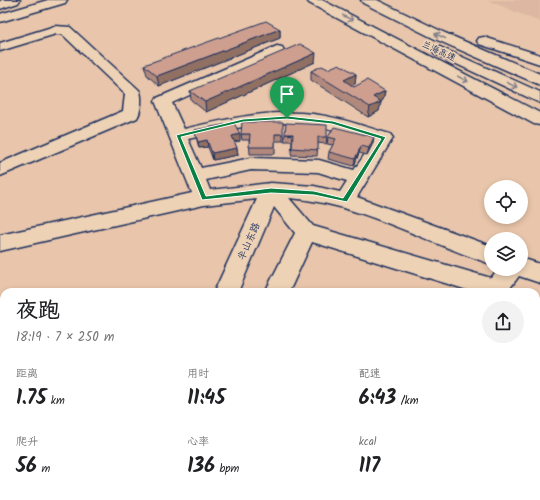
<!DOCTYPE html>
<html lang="zh">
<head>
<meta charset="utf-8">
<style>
	body { margin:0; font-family:Kalam,"LXGW WenKai TC",sans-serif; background:#f2f2f2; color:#202124; height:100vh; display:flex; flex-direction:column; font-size:15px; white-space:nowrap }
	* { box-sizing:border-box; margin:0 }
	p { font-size:13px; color:#757577 }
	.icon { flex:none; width:22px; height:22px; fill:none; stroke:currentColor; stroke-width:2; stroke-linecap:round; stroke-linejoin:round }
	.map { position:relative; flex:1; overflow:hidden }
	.panel { position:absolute; left:0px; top:288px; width:540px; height:212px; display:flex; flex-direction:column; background:#fff; border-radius:12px 12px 0 0; box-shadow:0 2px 6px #0003 }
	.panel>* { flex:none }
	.controls { position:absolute; left:484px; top:180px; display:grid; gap:8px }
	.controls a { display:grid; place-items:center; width:44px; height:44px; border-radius:50%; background:#fff; box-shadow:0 2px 6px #0003; font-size:20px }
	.pin { position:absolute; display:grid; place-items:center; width:34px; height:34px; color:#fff; margin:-41px -17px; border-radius:50% 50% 50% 0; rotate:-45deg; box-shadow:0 0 4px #0007 }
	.pin .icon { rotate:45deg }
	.round { display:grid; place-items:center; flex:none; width:42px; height:42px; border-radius:21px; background:#f2f2f2 }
	.overview { display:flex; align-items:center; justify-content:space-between; height:68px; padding:0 16px }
	h1 { font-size:22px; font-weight:700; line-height:30px }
	.stats { display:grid; grid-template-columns:repeat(3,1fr); gap:6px; height:68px; padding:4px 16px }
	.stats div { display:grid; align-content:center }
	.stats b { font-size:20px; font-weight:700 }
	.stats small { font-size:11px; font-weight:400 }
	.stats p { font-size:11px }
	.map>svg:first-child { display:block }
	.built { fill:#ddb7a2 }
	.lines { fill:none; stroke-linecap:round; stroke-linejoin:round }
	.minor-casing { stroke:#1b2f5e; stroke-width:3 }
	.major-casing { stroke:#1b2f5e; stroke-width:3 }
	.highway-casing { stroke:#1b2f5e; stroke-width:3 }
	.minor { fill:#eed2b5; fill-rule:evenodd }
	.major { fill:#eed2b5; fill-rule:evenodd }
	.highway { fill:#eed2b5; fill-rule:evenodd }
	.wall { fill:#b1897b; stroke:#1b2f5e }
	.shaded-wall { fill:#906f64; stroke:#1b2f5e }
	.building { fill:#ce9f8f; stroke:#1b2f5e }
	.oneway { stroke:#84808a }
	.route { fill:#0b8043; stroke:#fff; fill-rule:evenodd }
	.labels { text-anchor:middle; stroke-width:3; stroke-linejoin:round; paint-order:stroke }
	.far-street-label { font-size:9px; fill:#1b2f5e; stroke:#eed2b5 }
	.street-label { font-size:10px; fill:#1b2f5e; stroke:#eed2b5 }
</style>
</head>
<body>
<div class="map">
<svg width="540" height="500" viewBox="0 0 540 500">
	<rect width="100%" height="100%" fill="#e9c6ab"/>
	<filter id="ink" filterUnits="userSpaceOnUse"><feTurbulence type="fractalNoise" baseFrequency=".025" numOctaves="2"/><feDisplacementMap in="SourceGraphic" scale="8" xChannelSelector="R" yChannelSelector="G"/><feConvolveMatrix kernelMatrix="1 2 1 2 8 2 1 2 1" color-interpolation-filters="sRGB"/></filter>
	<g filter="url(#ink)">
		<path class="built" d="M 487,0 L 540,0 L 540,22 Z"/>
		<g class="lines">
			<defs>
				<g id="minor">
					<path d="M 55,26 L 70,27 L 139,90 C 143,96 141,112 137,118 L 0,176 L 0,163 L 123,111 L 125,94 L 62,34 L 56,34 L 0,51 L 0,43 Z"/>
					<path d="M 277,46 L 282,47 L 284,50 L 282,53 L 172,103 L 184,129 C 226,119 269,109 313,114 C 340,117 365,127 390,134 L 393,138 L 357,197 L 491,246 L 491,264 C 424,242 360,203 289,198 L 313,226 L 491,278 L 498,269 L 521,269 L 521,258 L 540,264 L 540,283 L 519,276 L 507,292 L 474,292 L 312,242 L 289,292 L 265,292 L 295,233 L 274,207 L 238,292 L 214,292 L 257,199 L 204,205 L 0,251 L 0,235 L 192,193 L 155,101 L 157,98 ZM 275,123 C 312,123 339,130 374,141 L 354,170 L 319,160 L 251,158 L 201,168 L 188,139 L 236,128 ZM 251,170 L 318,172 L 347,181 L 340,192 L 314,186 L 271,183 L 210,190 L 206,180 Z"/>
					<path d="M 540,334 L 540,358 L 536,359 L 536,335 Z"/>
					<path d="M 0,433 L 4,435 L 4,465 L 0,463 Z"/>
					<path d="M 82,496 L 151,496 L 149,500 L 84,500 Z"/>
				</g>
				<path id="major" d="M 48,0 L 67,0 L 65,3 L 0,22 L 0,14 Z"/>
				<g id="highway">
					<path d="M 2,0 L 20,0 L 18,3 L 0,9 L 0,1 Z"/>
					<path d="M 307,0 L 322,0 L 540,113 L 540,125 L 534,124 L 309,3 Z"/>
					<path d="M 361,0 L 377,0 L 445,33 L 540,74 L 540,85 L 435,39 L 363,3 Z"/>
					<path d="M 484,37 L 540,55 L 540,64 L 479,44 L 477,41 L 479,38 Z"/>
					<path d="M 440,47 L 540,92 L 540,103 L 435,54 L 433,51 L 435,48 Z"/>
				</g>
			</defs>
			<use href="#minor" class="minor-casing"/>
			<use href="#major" class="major-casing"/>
			<use href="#highway" class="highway-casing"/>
			<use href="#minor" class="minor"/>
			<use href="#major" class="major"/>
			<use href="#highway" class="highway"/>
		</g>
		<g class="wall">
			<path d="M 280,29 L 280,38 L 159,86 L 147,75 L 144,65 Z"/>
			<path d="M 315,62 L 206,112 L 191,100 L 190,91 Z"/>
			<path d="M 328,69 L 356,74 L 355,84 L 352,85 L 354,87 L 385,91 L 383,100 L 381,102 L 379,111 L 368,117 L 311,80 L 311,71 Z"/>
			<path d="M 194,130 L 240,141 L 234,142 L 237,148 L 238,155 L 213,160 L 208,147 L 199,148 L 196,137 Z"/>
			<path d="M 241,134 L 283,134 L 283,141 L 275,141 L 275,154 L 250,154 L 249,140 L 242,140 Z"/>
			<path d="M 285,134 L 327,137 L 326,144 L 318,143 L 317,156 L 291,155 L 292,141 L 284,141 Z"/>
			<path d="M 328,137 L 373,143 L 367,155 L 359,153 L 354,166 L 328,159 L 329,152 L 333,145 L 327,144 Z"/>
		</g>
		<g class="shaded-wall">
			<path d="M 280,29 L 280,38 L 159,86 L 157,76 Z"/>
			<path d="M 316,53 L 315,62 L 206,112 L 205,102 Z"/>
			<path d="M 356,74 L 355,84 L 342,90 L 344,80 Z"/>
			<path d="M 385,91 L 383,100 L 371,107 L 373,97 Z"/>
			<path d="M 381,102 L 379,111 L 368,117 L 370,107 Z"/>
			<path d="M 240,134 L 240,141 L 232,142 L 232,136 Z"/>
			<path d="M 374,137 L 373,143 L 367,155 L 369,148 Z"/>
			<path d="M 207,140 L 208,147 L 199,148 L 198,142 Z"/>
			<path d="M 361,146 L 359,153 L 354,166 L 355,159 Z"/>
			<path d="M 237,148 L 238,155 L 213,160 L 212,153 Z"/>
		</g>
		<g class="building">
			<path d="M 266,21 L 280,29 L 157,76 L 144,65 Z"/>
			<path d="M 300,44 L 316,53 L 205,102 L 190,91 Z"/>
			<path d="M 339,64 L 356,74 L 344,80 L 354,87 L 367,80 L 385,91 L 373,97 L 381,102 L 370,107 L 311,71 L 322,66 L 328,69 Z"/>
			<path d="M 242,122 L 283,122 L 283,134 L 275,134 L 275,147 L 249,147 L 250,134 L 241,134 Z"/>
			<path d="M 234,123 L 240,134 L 232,136 L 237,148 L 212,153 L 207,140 L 198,142 L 194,130 Z"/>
			<path d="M 286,123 L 327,125 L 327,137 L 318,137 L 318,150 L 292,148 L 293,134 L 285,134 Z"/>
			<path d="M 334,127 L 374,137 L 369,148 L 361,146 L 355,159 L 329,152 L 336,139 L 328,137 Z"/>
		</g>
		<defs><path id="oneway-shaft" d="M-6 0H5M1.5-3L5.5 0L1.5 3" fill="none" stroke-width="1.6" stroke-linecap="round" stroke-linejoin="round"/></defs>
		<g class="oneway">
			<use href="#oneway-shaft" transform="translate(348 18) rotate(28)"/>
			<use href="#oneway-shaft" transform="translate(440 36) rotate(-155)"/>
			<use href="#oneway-shaft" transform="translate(463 79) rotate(28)"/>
			<use href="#oneway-shaft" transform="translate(512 85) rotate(25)"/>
		</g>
	</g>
	<path class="route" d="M 287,116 L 333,121 L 386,137 L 347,202 L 314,195 L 271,193 L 202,200 L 176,135 L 243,119 ZM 287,119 L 332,124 L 381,139 L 343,198 L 314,191 L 271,188 L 206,196 L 181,137 L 243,122 Z"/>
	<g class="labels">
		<g class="far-street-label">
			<text transform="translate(439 51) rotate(25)" y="3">兰海高速</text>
		</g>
		<g class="street-label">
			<text transform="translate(248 241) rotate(-66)" y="4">半山东路</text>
		</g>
	</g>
</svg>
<div class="controls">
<a><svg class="icon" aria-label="locate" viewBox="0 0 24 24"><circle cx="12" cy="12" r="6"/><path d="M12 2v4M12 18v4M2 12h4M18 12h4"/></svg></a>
<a><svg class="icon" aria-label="layers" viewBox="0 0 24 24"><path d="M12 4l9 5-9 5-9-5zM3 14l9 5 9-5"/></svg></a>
</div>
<div class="pin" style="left:287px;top:118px;background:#1e9e55"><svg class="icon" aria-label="arrive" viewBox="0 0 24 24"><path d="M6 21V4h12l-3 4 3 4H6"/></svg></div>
<section class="panel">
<div class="overview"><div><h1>夜跑</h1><p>18:19 · 7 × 250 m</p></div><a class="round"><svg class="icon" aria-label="share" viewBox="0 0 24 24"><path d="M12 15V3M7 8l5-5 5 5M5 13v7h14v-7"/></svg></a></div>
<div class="stats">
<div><p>距离</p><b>1.75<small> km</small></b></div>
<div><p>用时</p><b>11:45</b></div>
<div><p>配速</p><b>6:43<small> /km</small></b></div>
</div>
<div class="stats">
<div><p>爬升</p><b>56<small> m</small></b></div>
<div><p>心率</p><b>136<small> bpm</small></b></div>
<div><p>kcal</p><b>117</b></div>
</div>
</section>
</div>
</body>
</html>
